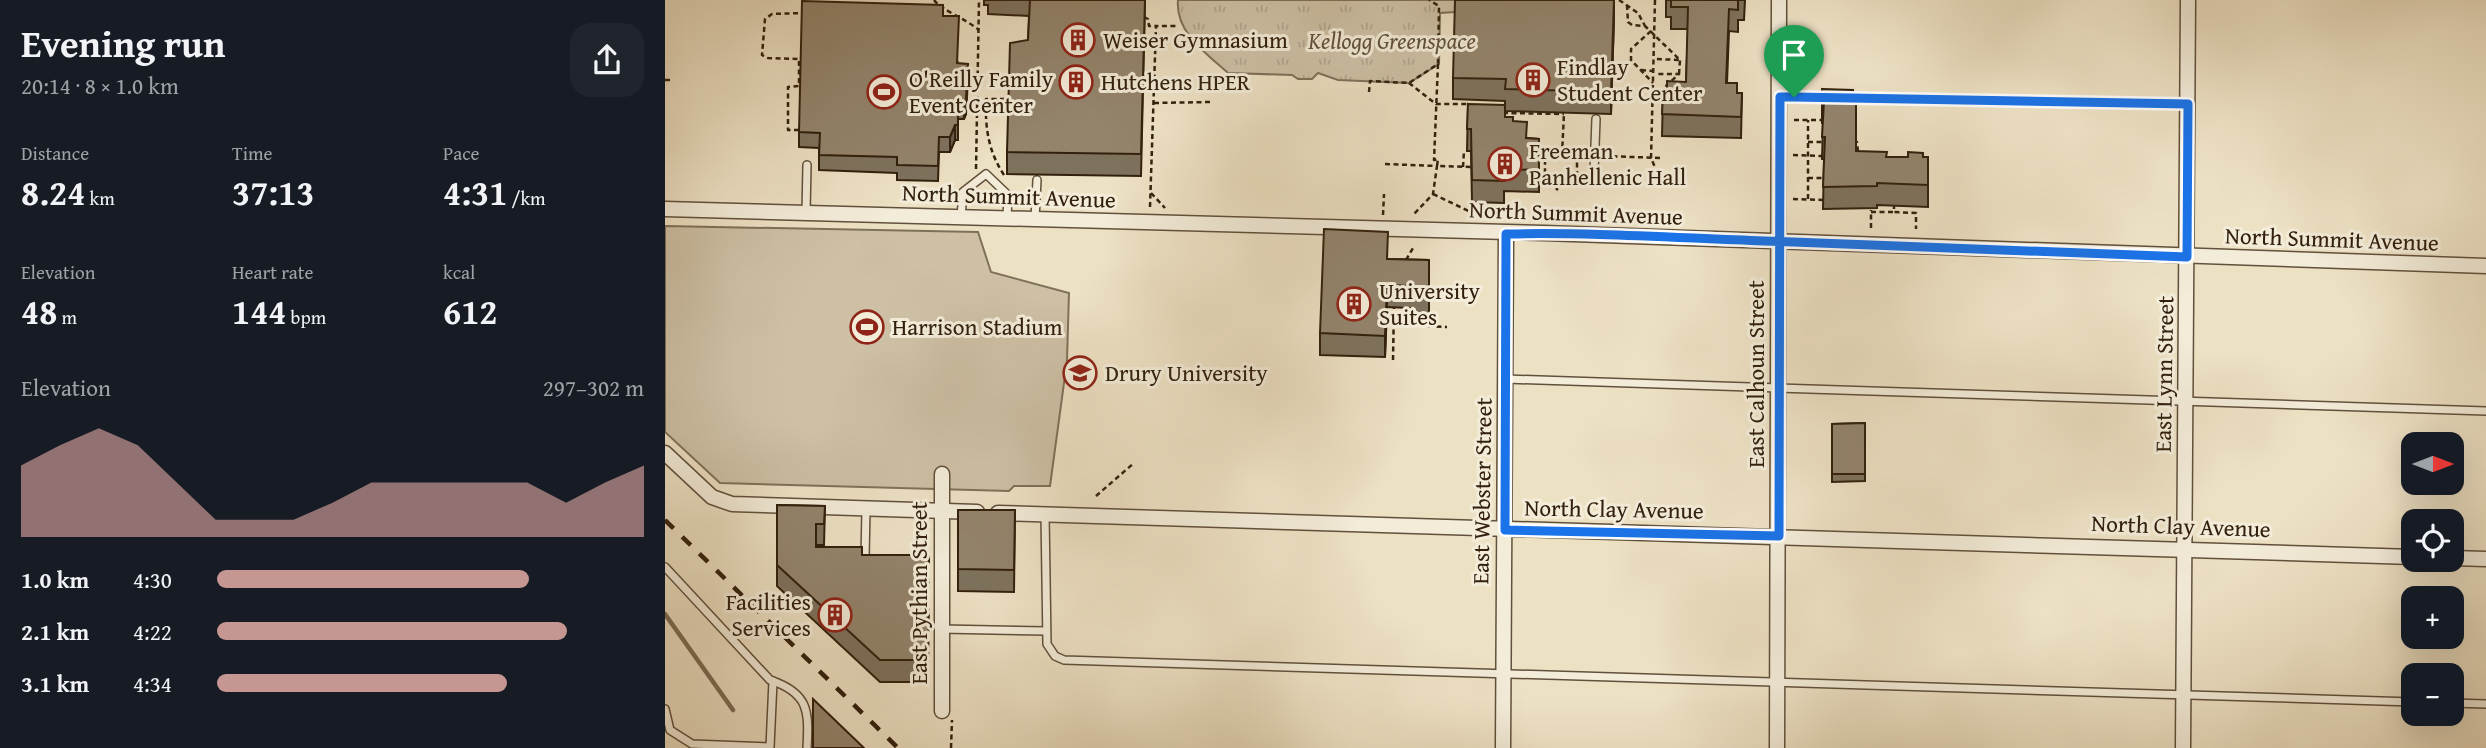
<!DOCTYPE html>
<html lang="en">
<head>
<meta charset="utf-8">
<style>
	body { margin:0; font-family:"Gentium Book Plus",serif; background:#20242c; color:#f1f3f6; height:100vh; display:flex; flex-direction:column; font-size:26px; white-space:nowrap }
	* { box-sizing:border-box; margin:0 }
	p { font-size:23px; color:#9ea1a6 }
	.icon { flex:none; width:38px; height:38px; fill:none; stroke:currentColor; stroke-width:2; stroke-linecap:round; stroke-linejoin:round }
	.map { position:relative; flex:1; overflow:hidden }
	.side { display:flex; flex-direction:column; background:#171b24; width:665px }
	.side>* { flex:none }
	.needle { width:46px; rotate:90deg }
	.controls { position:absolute; left:1736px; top:432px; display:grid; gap:14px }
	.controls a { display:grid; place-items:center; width:63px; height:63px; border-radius:14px; background:#171b24; box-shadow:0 7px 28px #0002; font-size:35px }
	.pin { position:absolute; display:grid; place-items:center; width:60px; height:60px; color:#fff; margin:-72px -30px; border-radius:50% 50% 50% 0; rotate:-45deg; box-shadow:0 0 7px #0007 }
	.pin .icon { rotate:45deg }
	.round { display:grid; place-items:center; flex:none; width:74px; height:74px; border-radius:21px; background:#20242c }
	.summary { display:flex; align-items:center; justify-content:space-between; height:119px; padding:0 21px }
	h1 { font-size:38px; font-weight:800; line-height:52px }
	.figures { display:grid; grid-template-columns:repeat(3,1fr); gap:10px; height:119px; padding:7px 21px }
	.figures div { display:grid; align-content:center }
	.figures b { font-size:35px; font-weight:800 }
	.figures small { font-size:19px; font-weight:400 }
	.figures p { font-size:19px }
	.chart { height:196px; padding:14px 21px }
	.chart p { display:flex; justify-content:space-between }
	.chart svg { width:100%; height:126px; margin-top:7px; fill:#c59692; opacity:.7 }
	ul { padding:0 21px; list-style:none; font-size:23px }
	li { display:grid; grid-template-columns:112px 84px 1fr; align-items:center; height:52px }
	li i { height:18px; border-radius:9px; background:#c59692 }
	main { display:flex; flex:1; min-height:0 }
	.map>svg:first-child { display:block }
	.grass { fill:url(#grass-tufts); stroke:#807059; stroke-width:2 }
	.garden { fill:#cdc0a5; stroke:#807059; stroke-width:2 }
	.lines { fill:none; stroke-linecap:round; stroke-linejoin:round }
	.stream { stroke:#7c6c56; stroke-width:4.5 }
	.lane-casing { stroke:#61503b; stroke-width:10 }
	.street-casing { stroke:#61503b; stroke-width:17 }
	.path { stroke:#32200d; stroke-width:2.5; stroke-dasharray:5 3.5; stroke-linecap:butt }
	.lane { stroke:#f3ecd9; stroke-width:7 }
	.street { stroke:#f3ecd9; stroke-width:14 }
	.rail { stroke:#32200d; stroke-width:4.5; stroke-dasharray:12 12; stroke-linecap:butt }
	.wall { fill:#7e725d; stroke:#32200d; stroke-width:2 }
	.shaded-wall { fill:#675c4c; stroke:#32200d; stroke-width:2 }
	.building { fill:#93846c; stroke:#32200d; stroke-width:2 }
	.route-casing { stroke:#fff; stroke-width:14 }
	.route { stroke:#1a73e8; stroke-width:9 }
	.labels { text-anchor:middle; stroke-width:6; stroke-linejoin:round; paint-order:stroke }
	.poi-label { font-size:23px; fill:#32200d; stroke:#f3ecd9; text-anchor:start }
	.park-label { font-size:23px; font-style:italic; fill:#60503b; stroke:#f3ecd9 }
	.street-label { font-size:23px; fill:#32200d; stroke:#f3ecd9 }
</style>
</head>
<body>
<main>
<section class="side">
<div class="summary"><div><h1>Evening run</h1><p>20:14 · 8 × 1.0 km</p></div><a class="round"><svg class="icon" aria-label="share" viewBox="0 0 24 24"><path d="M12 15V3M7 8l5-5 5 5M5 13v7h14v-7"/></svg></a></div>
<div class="figures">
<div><p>Distance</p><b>8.24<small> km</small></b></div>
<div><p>Time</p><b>37:13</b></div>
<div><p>Pace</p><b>4:31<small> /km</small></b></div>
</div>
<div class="figures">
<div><p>Elevation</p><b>48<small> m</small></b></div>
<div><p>Heart rate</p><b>144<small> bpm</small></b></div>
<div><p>kcal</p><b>612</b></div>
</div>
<div class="chart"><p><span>Elevation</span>297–302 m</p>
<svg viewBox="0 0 160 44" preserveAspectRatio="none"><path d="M0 44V19L10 12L20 6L30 12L40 25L50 38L60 38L70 38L80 32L90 25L100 25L110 25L120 25L130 25L140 32L150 25L160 19V44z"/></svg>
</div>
<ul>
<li><b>1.0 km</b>4:30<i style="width:73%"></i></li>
<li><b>2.1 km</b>4:22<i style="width:82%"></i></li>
<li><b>3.1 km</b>4:34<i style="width:68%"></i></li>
</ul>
</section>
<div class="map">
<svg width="1821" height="748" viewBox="0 0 1821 748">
	<defs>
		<pattern id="grass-tufts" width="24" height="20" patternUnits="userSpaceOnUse" patternTransform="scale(1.75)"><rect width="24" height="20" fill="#cdc0a5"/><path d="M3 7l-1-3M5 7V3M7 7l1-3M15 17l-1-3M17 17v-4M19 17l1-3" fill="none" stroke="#b0a58d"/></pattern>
	</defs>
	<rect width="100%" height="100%" fill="#ede1c4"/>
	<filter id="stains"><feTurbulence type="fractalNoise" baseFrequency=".00286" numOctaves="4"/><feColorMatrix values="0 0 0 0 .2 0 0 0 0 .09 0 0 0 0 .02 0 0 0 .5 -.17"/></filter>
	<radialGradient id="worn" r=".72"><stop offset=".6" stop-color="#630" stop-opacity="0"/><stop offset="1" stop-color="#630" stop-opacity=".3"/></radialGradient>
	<path class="grass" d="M 513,0 L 829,0 L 791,12 L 775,13 L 774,64 L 744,83 L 673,80 L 653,73 L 647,79 L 633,79 L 627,75 L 563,73 C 541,53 510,32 513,0 Z"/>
	<path class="garden" d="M 0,226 L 313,232 L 326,272 L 404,293 L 402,361 L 385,486 L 349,486 L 344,491 L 55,483 L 0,432 Z"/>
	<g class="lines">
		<path class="stream" d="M 0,614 L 68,710"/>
		<defs>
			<g id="lane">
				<path d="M 1115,97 L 1166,98"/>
				<path d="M 1182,98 L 1523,104"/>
				<path d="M 929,173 L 931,119"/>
				<path d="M 141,212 L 142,165"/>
				<path d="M 296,217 L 298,192 L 321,174 L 343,195 L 342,218"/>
				<path d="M 370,219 L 372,180"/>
				<path d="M 841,379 L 1821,411"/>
				<path d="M 380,514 L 382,644 L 390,656 L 399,660 L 1748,702"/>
				<path d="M 193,558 L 200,558 L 201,509"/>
				<path d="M 0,567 L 105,680 C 144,693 144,711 142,748"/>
				<path d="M 276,629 L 381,631"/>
				<path d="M 1787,703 L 1821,704"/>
				<path d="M 0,709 L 5,730 L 27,744 L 105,747 L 108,681"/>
			</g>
			<g id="street">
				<path d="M 0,209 L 879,233 L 1821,266"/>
				<path d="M 0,453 L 47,497 L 67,504 L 312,512"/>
				<path d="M 277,474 L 277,711"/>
				<path d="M 333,513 L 1748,557"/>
				<path d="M 1787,558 L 1821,559"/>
				<path d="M 838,748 L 841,234"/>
				<path d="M 1112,748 L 1114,0"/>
				<path d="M 1518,748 L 1523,0"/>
			</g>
		</defs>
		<use href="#lane" class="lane-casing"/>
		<use href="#street" class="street-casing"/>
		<g class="path">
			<path d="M 269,0 C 276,10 301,19 314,30"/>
			<path d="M 954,0 L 973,13 L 980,26"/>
			<path d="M 990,0 L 986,158 L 993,174"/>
			<path d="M 962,5 L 963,22 L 967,25 L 980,26 L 1015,60 L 990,59"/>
			<path d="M 479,17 L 483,19 L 484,26 L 491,26"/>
			<path d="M 986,31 L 966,49 L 966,60 L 988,83"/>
			<path d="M 773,64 L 769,160 L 773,159 L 772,166 L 806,167"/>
			<path d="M 976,70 L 989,71"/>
			<path d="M 1014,74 L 1015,60"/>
			<path d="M 0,80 L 6,80"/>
			<path d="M 744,83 L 771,104 L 803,104"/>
			<path d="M 704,92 L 705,81 L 744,83 L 773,64 L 774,6 L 764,0"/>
			<path d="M 988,98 L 1014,74 L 990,74"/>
			<path d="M 489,103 L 545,102"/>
			<path d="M 838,113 L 899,114"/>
			<path d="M 1129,120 L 1157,120"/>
			<path d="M 134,130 L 123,130 L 123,87 L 134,86 L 134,59 L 103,58 L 97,55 L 100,19 L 107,14 L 138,13"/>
			<path d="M 1143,142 L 1161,142"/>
			<path d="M 1188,142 L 1192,142 L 1193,152"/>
			<path d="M 872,146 L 880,154 L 880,180 L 893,190"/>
			<path d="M 880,154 L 897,155 L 899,113"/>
			<path d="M 897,155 L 918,156"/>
			<path d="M 1128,155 L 1157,156"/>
			<path d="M 939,156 L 996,158"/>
			<path d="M 720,164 L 772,166 L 768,194 L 749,214"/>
			<path d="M 798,167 L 799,151"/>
			<path d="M 311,169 L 314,0"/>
			<path d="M 339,175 C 323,151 320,127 321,99 L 344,99"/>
			<path d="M 912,176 L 912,155"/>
			<path d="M 1143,178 L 1160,178"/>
			<path d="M 486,193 L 500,208"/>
			<path d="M 768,194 L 814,216"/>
			<path d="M 1128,199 L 1158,200"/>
			<path d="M 1143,199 L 1143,120"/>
			<path d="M 1229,204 L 1229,212 L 1251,213 L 1251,229"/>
			<path d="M 485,207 L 491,26 L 512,26"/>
			<path d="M 1206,212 L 1228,212"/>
			<path d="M 718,215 L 719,194"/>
			<path d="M 1206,228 L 1206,210"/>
			<path d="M 741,260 L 748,248"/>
			<path d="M 729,324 L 782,327"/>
			<path d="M 728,360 L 729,305"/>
			<path d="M 431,496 L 469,463"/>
			<path d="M 286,748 L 287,720"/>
		</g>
		<use href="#lane" class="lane"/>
		<use href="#street" class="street"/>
		<path class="rail" d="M 0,520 L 233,748"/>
	</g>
	<g class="wall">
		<path d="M 319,0 L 480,0 L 476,176 L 342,174 L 342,152 L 363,40 L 364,16 L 323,14 L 323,5 L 319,5 Z"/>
		<path d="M 1001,0 L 1080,0 L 1079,20 L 1073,20 L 1073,32 L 1064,31 L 1062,83 L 1072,93 L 1077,93 L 1076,138 L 997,136 L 998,93 L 1002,93 L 1021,82 L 1023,29 L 1006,29 L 1006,17 L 1001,17 Z"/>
		<path d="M 278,16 L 293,63 L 303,79 L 301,114 L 299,119 L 293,119 L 293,140 L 290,140 L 285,152 L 274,152 L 273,181 L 232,180 L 232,173 L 154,170 L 154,148 L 134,147 L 134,132 Z"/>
		<path d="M 949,17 L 946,114 L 840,111 L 840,101 L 788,99 L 788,78 Z"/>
		<path d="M 1157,89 L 1188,97 L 1191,151 L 1222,157 L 1263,157 L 1263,207 L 1212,205 L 1212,208 L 1158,209 L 1159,159 L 1157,159 L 1158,123 L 1157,123 Z"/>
		<path d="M 803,104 L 840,117 L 848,121 L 862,138 L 874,139 L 874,192 L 839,191 L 839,203 L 807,202 L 806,151 L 802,151 Z"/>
		<path d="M 723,259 L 764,260 L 764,313 L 745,312 L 745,308 L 722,307 L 720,357 L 655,355 L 655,333 Z"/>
		<path d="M 1200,423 L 1200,481 L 1167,482 L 1167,424 Z"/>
		<path d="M 112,505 L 160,506 L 159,545 L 151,545 L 151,547 L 197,555 L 264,555 L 263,682 L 215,682 L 112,586 Z"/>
		<path d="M 293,510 L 350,510 L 349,592 L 293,591 Z"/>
	</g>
	<g class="shaded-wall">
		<path d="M 949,0 L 949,17 L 946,114 L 946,92 Z"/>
		<path d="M 303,64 L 301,114 L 299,119 L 299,104 Z"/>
		<path d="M 290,125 L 290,140 L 285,152 L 285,137 Z"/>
		<path d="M 722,285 L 722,307 L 720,357 L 720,336 Z"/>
	</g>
	<g class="building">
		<path d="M 365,0 L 480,0 L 476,154 L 342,152 L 345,43 L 363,40 Z"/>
		<path d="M 790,0 L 949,0 L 946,92 L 840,89 L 841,79 L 788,78 Z"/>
		<path d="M 1006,0 L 1073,0 L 1073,10 L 1064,9 L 1061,83 L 1072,83 L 1072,93 L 1077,93 L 1076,117 L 997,114 L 998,93 L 1002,93 L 1002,81 L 1021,82 L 1023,7 L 1006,7 Z"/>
		<path d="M 137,1 L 278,5 L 278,16 L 294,16 L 292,63 L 303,64 L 301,98 L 299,104 L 293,104 L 293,125 L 290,125 L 285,137 L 274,137 L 273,166 L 232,165 L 232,157 L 154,155 L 155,133 L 134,132 Z"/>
		<path d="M 1157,89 L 1188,90 L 1188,97 L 1191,97 L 1191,151 L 1222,152 L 1221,157 L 1243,157 L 1243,152 L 1258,153 L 1258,157 L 1263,157 L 1263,185 L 1212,183 L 1212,186 L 1158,187 L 1160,137 L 1157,137 L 1159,101 L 1157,101 Z"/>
		<path d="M 803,104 L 840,105 L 840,117 L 848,117 L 848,121 L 862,122 L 861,138 L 874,139 L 874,170 L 839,169 L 839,181 L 807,180 L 806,129 L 802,129 Z"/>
		<path d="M 659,229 L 723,232 L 722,259 L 764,260 L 764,291 L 745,290 L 745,286 L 722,285 L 720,336 L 655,333 Z"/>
		<path d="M 1200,423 L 1200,474 L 1167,474 L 1167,424 Z"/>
		<path d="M 112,505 L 160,506 L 159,524 L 151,524 L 151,547 L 197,547 L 197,555 L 264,555 L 263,660 L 215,660 L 112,565 Z"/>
		<path d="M 293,510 L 350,510 L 349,570 L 293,569 Z"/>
		<path d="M 148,699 L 199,748 L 148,748 Z"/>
	</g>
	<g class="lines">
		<defs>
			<path id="route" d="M 1129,97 L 1115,97 C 1114,243 1114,389 1114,536 L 840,530 L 841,234 C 927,232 1013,238 1099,241 L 1128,242 L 1522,257 L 1523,104 L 1129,97"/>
		</defs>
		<use href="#route" class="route-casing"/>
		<use href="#route" class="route"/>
	</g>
	<defs>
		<symbol id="building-ring" viewBox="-11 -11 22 22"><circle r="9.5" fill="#f3ecd9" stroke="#8f2418" stroke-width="1.5"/><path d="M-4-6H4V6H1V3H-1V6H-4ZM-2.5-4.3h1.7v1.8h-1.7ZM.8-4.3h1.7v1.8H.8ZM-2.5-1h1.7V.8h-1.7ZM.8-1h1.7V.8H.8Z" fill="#8f2418"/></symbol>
		<symbol id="stadium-ring" viewBox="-11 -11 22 22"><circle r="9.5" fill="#f3ecd9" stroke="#8f2418" stroke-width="1.5"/><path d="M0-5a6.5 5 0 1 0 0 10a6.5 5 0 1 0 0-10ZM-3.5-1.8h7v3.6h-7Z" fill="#8f2418"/></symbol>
		<symbol id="university-ring" viewBox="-11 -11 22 22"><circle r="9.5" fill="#f3ecd9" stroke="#8f2418" stroke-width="1.5"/><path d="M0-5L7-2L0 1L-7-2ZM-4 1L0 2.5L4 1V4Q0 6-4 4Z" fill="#8f2418"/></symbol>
	</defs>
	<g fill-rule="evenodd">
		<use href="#building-ring" x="394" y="21" width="38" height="38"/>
		<use href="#building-ring" x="849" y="61" width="38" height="38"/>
		<use href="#building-ring" x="392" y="63" width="38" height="38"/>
		<use href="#stadium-ring" x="200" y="73" width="38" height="38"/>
		<use href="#building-ring" x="821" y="145" width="38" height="38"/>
		<use href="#building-ring" x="670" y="285" width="38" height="38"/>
		<use href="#stadium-ring" x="183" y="308" width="38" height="38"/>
		<use href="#university-ring" x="396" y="354" width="38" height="38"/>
		<use href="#building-ring" x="151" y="596" width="38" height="38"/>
	</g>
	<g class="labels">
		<g class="poi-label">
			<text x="438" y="48">Weiser Gymnasium</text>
			<text x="892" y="75">Findlay<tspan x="892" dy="26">Student Center</tspan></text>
			<text x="244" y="87">O'Reilly Family<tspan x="244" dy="26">Event Center</tspan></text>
			<text x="436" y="90">Hutchens HPER</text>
			<text x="864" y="159">Freeman<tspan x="864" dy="26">Panhellenic Hall</tspan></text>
			<text x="714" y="299">University<tspan x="714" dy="26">Suites</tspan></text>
			<text x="227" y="335">Harrison Stadium</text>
			<text x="440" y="381">Drury University</text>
			<text x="146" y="610" text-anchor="end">Facilities<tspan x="146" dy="26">Services</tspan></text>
		</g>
		<g class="park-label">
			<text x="727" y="49">Kellogg Greenspace</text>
		</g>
		<g class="street-label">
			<text transform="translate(344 196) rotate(2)" y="8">North Summit Avenue</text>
			<text transform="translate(911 213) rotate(2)" y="8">North Summit Avenue</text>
			<text transform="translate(1667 239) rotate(2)" y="8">North Summit Avenue</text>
			<text transform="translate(1091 374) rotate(-90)" y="8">East Calhoun Street</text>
			<text transform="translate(1499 374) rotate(-89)" y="8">East Lynn Street</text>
			<text transform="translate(817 491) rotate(-89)" y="8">East Webster Street</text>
			<text transform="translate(949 509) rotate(1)" y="8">North Clay Avenue</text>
			<text transform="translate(1516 526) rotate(2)" y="8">North Clay Avenue</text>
			<text transform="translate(254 593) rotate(-90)" y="8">East Pythian Street</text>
		</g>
	</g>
	<rect width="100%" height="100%" filter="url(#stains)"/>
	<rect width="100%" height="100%" fill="url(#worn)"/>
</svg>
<div class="controls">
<a><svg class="needle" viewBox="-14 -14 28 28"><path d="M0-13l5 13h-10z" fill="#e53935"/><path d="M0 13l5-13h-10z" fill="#9ea1a6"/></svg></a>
<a><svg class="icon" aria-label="locate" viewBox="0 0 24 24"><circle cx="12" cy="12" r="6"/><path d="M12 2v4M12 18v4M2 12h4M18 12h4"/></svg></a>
<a>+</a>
<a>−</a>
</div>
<div class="pin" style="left:1129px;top:97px;background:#1e9e55"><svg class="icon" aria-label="arrive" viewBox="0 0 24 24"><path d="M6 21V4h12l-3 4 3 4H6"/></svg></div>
</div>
</main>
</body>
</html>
